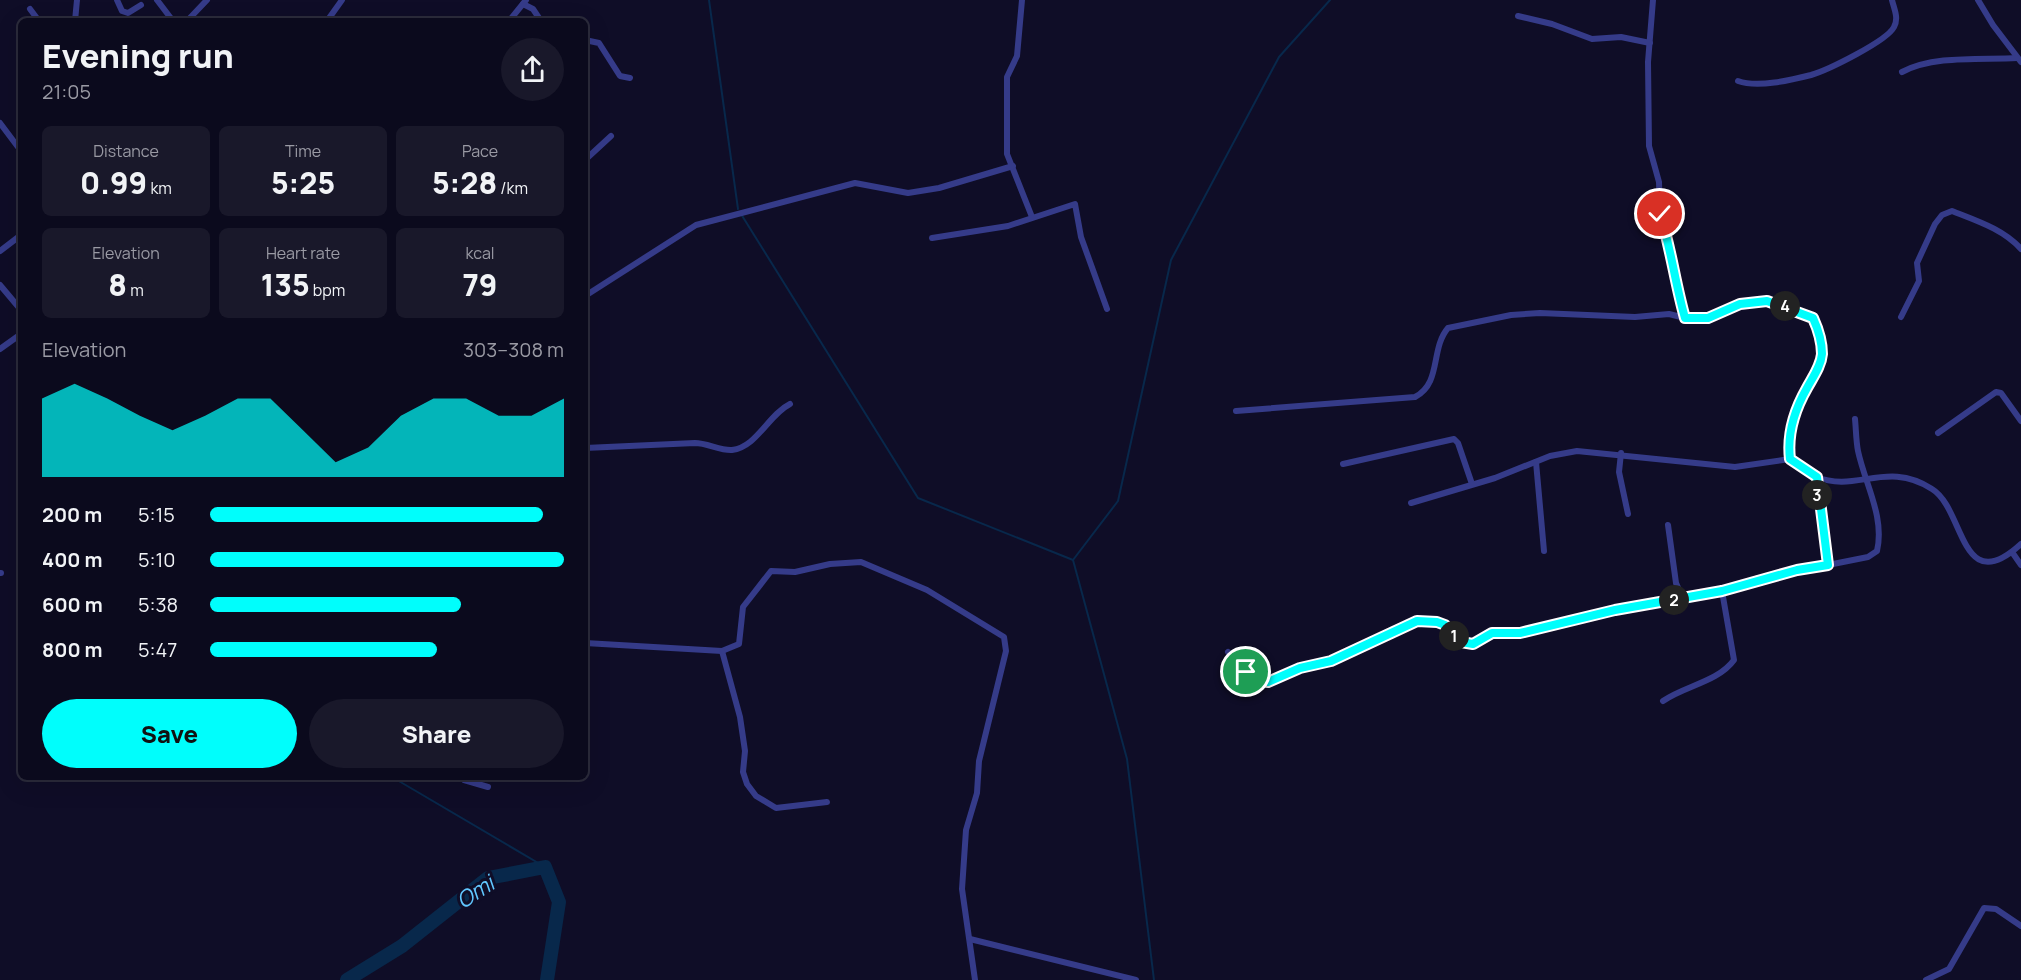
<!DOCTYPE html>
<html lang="en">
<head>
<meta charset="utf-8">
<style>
	body { margin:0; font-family:Manrope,sans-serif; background:#19182a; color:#f1f3f6; height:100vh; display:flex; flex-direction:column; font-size:22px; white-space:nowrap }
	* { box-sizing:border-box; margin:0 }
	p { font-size:20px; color:#9a9aa4 }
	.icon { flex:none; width:33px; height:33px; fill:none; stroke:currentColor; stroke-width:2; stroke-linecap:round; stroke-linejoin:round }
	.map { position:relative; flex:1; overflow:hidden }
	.side { position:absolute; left:18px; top:18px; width:570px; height:762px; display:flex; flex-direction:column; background:#0b0a1d; border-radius:9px; box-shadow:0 6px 24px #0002,0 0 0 2px #2b2b3b }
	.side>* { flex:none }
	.pin { position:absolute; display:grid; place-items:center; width:51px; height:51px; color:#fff; margin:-26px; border:3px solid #fff; border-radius:50%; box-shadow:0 2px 6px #0007 }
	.km { position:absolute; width:30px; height:30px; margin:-15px; border-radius:50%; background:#222; color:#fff; font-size:16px; line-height:30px; text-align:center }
	.round { display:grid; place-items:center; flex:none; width:63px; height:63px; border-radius:32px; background:#19182a }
	.overview { display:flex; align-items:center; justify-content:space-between; height:102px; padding:0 24px }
	h1 { font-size:33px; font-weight:800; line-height:45px }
	.stats { display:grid; grid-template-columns:repeat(3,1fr); gap:9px; height:102px; padding:6px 24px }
	.stats div { display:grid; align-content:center; border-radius:9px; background:#19182a; text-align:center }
	.stats b { font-size:30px; font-weight:800 }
	.stats small { font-size:16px; font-weight:400 }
	.stats p { font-size:16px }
	.chart { height:168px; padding:12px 24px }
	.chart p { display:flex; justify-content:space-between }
	.chart svg { width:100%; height:108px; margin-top:6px; fill:#00fefc; opacity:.7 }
	.cta { display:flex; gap:12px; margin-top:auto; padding:12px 24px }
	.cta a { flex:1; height:69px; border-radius:36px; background:#00fefc; color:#111; font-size:24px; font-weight:800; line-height:69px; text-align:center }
	.cta a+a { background:#19182a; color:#f1f3f6 }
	ul { padding:0 24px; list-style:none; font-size:20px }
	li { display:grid; grid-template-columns:96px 72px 1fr; align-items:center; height:45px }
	li i { height:15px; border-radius:8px; background:#00fefc }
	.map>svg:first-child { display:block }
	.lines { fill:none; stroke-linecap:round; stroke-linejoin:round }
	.stream { stroke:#08284b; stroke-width:2 }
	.river { stroke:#08284b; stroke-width:14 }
	.street { stroke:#353b89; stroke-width:6 }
	.route-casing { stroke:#fff; stroke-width:12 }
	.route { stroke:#00fefc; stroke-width:8 }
	.labels { text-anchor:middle; stroke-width:6; stroke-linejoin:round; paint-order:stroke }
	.water-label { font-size:22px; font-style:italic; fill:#61c7ff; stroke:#0f0d27 }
</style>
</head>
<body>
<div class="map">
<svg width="2021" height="980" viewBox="0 0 2021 980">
	<rect width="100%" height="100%" fill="#0f0d27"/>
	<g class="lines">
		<g class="stream">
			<path d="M 709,0 L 738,209"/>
			<path d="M 741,214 L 918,498 L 1073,560 L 1127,759 L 1154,980"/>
			<path d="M 1073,560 L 1118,501 L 1171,260 L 1279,57 L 1330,0"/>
			<path d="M 392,777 L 545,867"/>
		</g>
		<path class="river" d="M 347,980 L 402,946 L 488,878 L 545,867 L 559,902 L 547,980"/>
		<g class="street">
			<path d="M 117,0 L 122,11 L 128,13 L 141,5"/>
			<path d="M 157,0 L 173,21"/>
			<path d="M 1022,0 L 1017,56 L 1007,77 L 1007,154 L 1032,217"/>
			<path d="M 1653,0 L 1648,62 L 1649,146 L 1659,182 L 1660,214 L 1670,245 L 1676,287 L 1685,318"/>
			<path d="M 1978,0 L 1993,25 L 2021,62"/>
			<path d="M 523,4 L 533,9 L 541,21"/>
			<path d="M 30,9 L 39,21"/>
			<path d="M 1518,16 L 1552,24 L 1592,39 L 1621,37 L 1650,43"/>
			<path d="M 75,21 L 77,0"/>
			<path d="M 187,21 L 207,0"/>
			<path d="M 327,21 L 342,0"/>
			<path d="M 509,21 L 526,0"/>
			<path d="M 585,40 L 599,43 L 620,76 L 630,78"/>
			<path d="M 1902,72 C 1934,55 1981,60 2017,58"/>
			<path d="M 1738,81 C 1758,88 1791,80 1811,75 C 1828,70 1887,41 1894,27 C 1899,18 1894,9 1892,0"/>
			<path d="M 0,123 L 18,147"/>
			<path d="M 585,160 L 611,136"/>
			<path d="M 932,238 L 1008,226 L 1075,204 L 1081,237 L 1107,309"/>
			<path d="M 0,251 L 21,235"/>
			<path d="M 0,285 L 21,310"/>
			<path d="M 585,296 L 696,225 L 855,183 L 908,193 L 939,188 L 1013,166"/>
			<path d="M 1901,317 L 1919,281 L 1917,263 L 1935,224 L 1942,215 L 1952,211 C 1977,221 2003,229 2021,249"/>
			<path d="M 0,349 L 21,334"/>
			<path d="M 1236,411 L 1415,397 C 1442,383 1430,349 1448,328 L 1511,315 L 1540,313 L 1635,317 L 1669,314 L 1685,318 L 1708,318 L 1740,304 L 1767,301 L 1813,318 C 1818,329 1822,341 1822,354 C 1821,366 1813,377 1807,388 C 1795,409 1787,434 1790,459 C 1798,464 1807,473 1816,477 C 1857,493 1887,460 1932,489 C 1965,509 1960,600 2021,544"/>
			<path d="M 1938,433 L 1996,392 L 2001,393 L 2021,421"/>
			<path d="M 585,448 L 695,443 C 707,443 721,451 732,450 C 757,447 768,415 790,404"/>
			<path d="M 1621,453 L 1619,472 L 1628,514"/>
			<path d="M 1536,462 L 1544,551"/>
			<path d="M 1343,464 L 1454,439 L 1458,443 L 1472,484"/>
			<path d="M 1411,503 L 1495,478 L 1550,456 L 1577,451 L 1735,467 L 1790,459"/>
			<path d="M 1668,525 L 1676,583 L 1683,599"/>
			<path d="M 2012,552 L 2021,565"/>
			<path d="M 1828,565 L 1868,557 L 1877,551 C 1885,517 1865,484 1858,451 C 1856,441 1856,429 1855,419"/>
			<path d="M 0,573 L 1,573"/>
			<path d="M 585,643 L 722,651 L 739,644 L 743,607 L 771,571 L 795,572 L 830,564 L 861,562 L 927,590 L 1004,637 L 1006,651 L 979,761 L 977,793 L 966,830 L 962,889 L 975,980"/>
			<path d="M 722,651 L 740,717 L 745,751 L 743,772 L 747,784 L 756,796 L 776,808 L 827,802"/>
			<path d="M 1228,652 L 1246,672 L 1261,681 L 1268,682 L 1300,668 L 1331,661 L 1417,621 L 1437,622 L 1445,625 L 1461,642 L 1473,644 L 1492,633 L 1520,633 L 1615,610 L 1722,591 L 1797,570 L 1828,565 L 1817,477"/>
			<path d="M 1663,701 C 1684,686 1718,682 1734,660 L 1722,591"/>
			<path d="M 462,777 L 464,780 L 488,787"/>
			<path d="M 970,939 L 1136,980"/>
			<path d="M 1926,980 L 1949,969 L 1984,908 L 1996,909 L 2021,926"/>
		</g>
	</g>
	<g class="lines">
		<defs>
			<path id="route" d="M 1246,672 L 1261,681 L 1268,682 L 1300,668 L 1331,661 L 1417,621 L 1437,622 L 1445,625 L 1461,642 L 1473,644 L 1492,633 L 1520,633 L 1615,610 L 1722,591 L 1797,570 L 1828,565 L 1817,477 L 1790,459 C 1787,434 1795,409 1807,388 C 1813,377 1821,366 1822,354 C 1822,341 1818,329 1813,318 L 1767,301 L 1740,304 L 1708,318 L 1685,318 C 1675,283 1671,248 1660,214"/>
		</defs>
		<use href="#route" class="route-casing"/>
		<use href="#route" class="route"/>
	</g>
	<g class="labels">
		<g class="water-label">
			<text transform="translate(475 892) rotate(-33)" y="8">Omi</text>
		</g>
	</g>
</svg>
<div class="pin" style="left:1246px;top:672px;background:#1e9e55"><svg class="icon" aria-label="arrive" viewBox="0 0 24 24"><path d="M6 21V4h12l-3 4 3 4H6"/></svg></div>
<div class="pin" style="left:1660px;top:214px;background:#d93025"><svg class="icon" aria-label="check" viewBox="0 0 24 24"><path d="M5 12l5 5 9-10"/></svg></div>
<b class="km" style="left:1454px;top:636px">1</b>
<b class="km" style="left:1674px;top:600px">2</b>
<b class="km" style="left:1817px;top:495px">3</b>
<b class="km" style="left:1785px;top:306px">4</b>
<section class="side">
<div class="overview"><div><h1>Evening run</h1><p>21:05</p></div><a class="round"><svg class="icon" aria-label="share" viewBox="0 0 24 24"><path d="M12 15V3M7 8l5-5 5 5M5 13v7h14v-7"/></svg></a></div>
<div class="stats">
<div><p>Distance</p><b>0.99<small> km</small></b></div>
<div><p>Time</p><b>5:25</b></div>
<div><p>Pace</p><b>5:28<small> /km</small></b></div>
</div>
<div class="stats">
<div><p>Elevation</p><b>8<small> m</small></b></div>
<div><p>Heart rate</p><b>135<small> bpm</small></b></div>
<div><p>kcal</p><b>79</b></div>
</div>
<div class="chart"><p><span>Elevation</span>303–308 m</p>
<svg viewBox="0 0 160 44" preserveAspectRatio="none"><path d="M0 44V12L10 6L20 12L30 19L40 25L50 19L60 12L70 12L80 25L90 38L100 32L110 19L120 12L130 12L140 19L150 19L160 12V44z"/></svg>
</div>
<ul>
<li><b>200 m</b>5:15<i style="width:94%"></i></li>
<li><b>400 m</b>5:10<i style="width:100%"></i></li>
<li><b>600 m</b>5:38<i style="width:71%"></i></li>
<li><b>800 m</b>5:47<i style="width:64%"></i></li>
</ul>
<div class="cta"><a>Save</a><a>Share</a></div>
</section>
</div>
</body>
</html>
